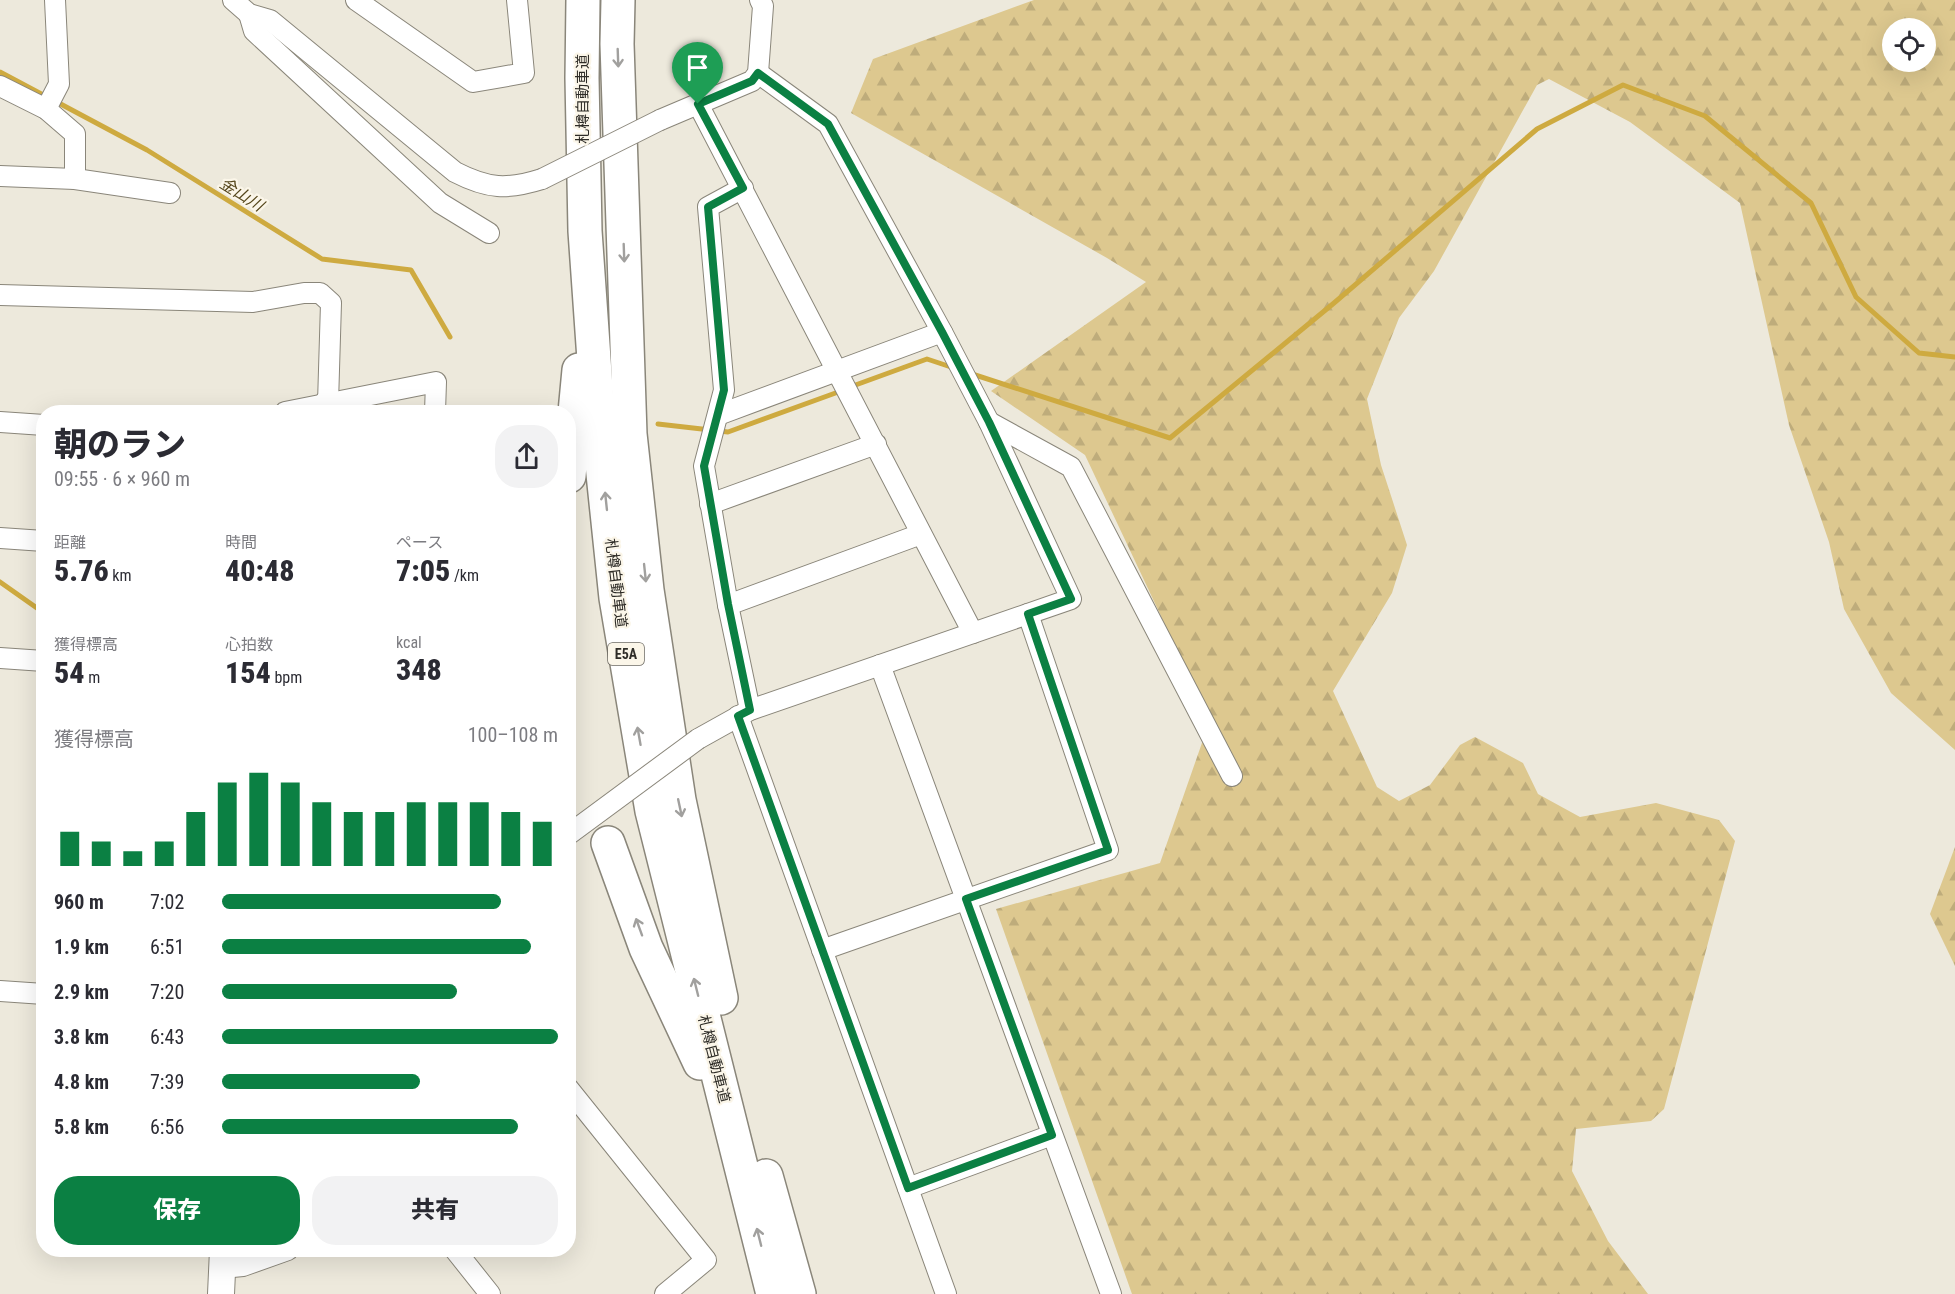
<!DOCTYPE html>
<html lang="ja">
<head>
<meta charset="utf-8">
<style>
	body { margin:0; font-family:"Roboto Condensed","Noto Sans JP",sans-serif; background:#f2f2f3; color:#2b2b33; height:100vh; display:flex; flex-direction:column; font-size:22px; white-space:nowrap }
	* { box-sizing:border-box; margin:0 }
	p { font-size:20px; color:#7c7c81 }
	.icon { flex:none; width:33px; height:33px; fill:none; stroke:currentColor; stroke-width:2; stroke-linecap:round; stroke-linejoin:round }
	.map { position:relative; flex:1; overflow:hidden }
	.panel { position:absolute; left:36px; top:405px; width:540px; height:852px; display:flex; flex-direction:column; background:#fff; border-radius:24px; box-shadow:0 6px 24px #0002 }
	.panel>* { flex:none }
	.buttons { position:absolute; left:1882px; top:18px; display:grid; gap:12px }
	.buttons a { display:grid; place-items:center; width:54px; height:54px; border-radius:50%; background:#fff; box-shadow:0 6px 24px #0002; font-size:30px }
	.pin { position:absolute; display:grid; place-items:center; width:51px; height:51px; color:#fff; margin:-62px -26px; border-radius:50% 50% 50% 0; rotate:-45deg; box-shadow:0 0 6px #0007 }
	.pin .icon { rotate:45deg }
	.round { display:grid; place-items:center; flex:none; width:63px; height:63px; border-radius:24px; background:#f2f2f3 }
	.summary { display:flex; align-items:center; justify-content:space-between; height:102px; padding:0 18px }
	h1 { font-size:33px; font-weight:800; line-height:45px }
	.metrics { display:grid; grid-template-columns:repeat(3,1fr); gap:9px; height:102px; padding:6px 18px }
	.metrics div { display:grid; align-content:center }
	.metrics b { font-size:30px; font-weight:800 }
	.metrics small { font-size:16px; font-weight:400 }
	.metrics p { font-size:16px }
	.chart { height:168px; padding:12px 18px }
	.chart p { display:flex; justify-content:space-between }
	.chart svg { width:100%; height:108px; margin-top:6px; stroke:#0b8043; stroke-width:6 }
	.primary-button { display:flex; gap:12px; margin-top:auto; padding:12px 18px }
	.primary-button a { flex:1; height:69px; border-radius:24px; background:#0b8043; color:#fff; font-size:24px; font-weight:800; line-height:69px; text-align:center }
	.primary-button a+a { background:#f2f2f3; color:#2b2b33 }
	ul { padding:0 18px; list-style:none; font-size:20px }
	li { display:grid; grid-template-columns:96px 72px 1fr; align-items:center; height:45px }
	li i { height:15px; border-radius:8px; background:#0b8043 }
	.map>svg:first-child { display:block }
	.forest { fill:url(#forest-firs); fill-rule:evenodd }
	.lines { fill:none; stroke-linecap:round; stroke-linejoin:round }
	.stream { stroke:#ceaa40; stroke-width:5 }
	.minor-casing { stroke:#8a867a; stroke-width:22 }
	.tertiary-casing { stroke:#8a867a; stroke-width:28 }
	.motorway-casing { stroke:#8a867a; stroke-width:36 }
	.minor { stroke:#fff; stroke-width:20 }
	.tertiary { stroke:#fff; stroke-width:26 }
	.motorway { stroke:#fff; stroke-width:33 }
	.minor-bridge-casing { stroke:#8a867a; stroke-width:22; stroke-linecap:butt }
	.minor-bridge { stroke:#fff; stroke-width:20 }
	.oneway { stroke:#a1a09e }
	.route-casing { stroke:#fff; stroke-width:12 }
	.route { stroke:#0b8043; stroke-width:8 }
	.labels { text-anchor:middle; stroke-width:4.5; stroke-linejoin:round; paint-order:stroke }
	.shield { fill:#fbf6e9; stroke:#6c6961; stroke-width:1.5 }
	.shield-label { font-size:14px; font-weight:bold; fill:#2e2c27 }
	.street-label { font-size:15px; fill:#2e2c27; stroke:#fbf6e9 }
	.water-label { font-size:16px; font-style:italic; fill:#54451a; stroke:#fbf6e9 }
</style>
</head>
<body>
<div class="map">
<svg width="1955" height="1294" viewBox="0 0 1955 1294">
	<defs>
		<pattern id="forest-firs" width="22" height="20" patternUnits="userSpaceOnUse" patternTransform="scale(1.5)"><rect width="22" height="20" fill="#ddc88f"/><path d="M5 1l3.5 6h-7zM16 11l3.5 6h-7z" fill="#beac7b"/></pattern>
	</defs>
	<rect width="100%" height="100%" fill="#ede9dc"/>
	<g class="forest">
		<path d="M 1034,0 L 1955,0 L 1955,750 L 1891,693 L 1844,609 L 1829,542 L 1789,425 L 1740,203 L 1630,122 L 1549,79 L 1537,85 L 1434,271 L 1399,318 L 1367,399 L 1381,465 L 1407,545 L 1392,593 L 1333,691 L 1377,787 L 1399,801 L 1430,785 L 1460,745 L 1475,737 L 1523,763 L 1538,794 L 1580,817 L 1656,803 L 1719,820 L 1735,841 L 1664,1109 L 1651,1121 L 1576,1129 L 1572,1171 L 1608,1241 L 1648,1294 L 1132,1294 L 996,909 L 1160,863 L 1210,720 L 1085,455 L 991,391 L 1146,282 L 1107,258 L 851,113 L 873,59 ZM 1893,28 L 1926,28 L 1926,62 L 1893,62 Z"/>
		<path d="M 1955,847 L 1955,966 L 1930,914 Z"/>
	</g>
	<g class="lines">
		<g class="stream">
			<path d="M 0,72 L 47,97"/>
			<path d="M 55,101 L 147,150 L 322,259 L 411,270 L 450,337"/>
			<path d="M 969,373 L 1170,438 L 1334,303 L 1537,129 L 1623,85 L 1705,116 L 1811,203 L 1856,297 L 1919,353 L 1955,357"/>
			<path d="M 850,387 L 927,359 L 954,368"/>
			<path d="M 658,424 L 728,432 L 841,391"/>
			<path d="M 0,582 L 44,613"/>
		</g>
		<defs>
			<g id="minor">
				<path d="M 233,0 L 249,14 L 270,20 L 455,172 C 488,189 507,190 542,179"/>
				<path d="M 356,0 L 473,82 L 524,73 L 517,0"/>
				<path d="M 249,14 L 254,31 L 440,203 L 489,233"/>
				<path d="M 0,86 L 46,109 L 75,134 L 75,179"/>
				<path d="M 698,104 L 973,633"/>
				<path d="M 46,109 L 59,84 L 55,0"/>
				<path d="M 660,120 L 752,81 L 758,73 L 763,6 L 760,0"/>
				<path d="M 0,176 L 75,179 L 170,193"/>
				<path d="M 743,188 L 708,207 L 724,390 L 704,466 L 728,605 L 750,710"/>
				<path d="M 0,295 L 253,302 L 304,293 L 320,293 L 331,303 L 328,403"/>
				<path d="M 285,412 L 436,382 L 435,412"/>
				<path d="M 718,415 L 942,332"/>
				<path d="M 0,422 L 44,425"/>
				<path d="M 989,422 L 1071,467 L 1232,776"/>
				<path d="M 710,504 L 876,444"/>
				<path d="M 0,538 L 44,541"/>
				<path d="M 728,605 L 921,534"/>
				<path d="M 0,658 L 44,661"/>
				<path d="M 880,665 L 1111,1294"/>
				<path d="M 738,716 L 946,1294"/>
				<path d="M 698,739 L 750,710 L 1071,599 L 989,422 L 942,332 L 828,124 L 758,73"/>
				<path d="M 822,950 L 1108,850 L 1028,614"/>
				<path d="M 0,991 L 44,994"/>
				<path d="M 568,1088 L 706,1260 L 665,1294"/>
				<path d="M 908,1188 L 1052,1135"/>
				<path d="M 455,1250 L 490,1294"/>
				<path d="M 222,1268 L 243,1266 L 288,1250"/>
			</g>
			<g id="tertiary">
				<path d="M 327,412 L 328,403"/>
				<path d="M 221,1294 L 223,1250"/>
			</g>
			<g id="motorway">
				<path d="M 583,0 L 582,78 L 585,231 L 600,445 L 616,598 L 652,811 L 773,1294"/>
				<path d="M 618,0 L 617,44 L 630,434 L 647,590 L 679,800 L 721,998"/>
				<path d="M 569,476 L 579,370"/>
				<path d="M 608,843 L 646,948 L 700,1063"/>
				<path d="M 766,1176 L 799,1294"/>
			</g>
		</defs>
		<use href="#minor" class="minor-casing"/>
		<use href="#tertiary" class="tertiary-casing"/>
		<use href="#motorway" class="motorway-casing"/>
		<use href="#minor" class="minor"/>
		<use href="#tertiary" class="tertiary"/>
		<use href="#motorway" class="motorway"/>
		<defs>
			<g id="minor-bridge">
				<path d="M 542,179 L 660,120"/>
				<path d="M 568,835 L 698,739"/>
			</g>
		</defs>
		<use href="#minor-bridge" class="minor-bridge-casing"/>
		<use href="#minor-bridge" class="minor-bridge"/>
	</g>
	<defs><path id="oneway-shaft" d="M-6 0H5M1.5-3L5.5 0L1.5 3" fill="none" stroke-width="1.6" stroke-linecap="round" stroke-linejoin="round" transform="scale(1.5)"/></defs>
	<g class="oneway">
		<use href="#oneway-shaft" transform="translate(618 58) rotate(88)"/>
		<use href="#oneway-shaft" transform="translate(624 253) rotate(88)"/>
		<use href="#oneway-shaft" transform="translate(606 501) rotate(-96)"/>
		<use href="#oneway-shaft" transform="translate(645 573) rotate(84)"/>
		<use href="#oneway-shaft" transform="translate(639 736) rotate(-100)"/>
		<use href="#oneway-shaft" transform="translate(680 808) rotate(78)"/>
		<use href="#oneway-shaft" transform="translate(639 927) rotate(-110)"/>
		<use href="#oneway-shaft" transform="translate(696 987) rotate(-104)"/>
		<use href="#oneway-shaft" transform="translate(759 1237) rotate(-104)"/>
	</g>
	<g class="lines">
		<defs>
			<path id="route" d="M 758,73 L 828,124 L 942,332 L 989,422 L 1071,599 L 1028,614 L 1108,850 L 966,899 L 1052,1135 L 908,1188 L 738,716 L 750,710 L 728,604 L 704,466 L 724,390 L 708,207 L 743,188 L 698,104 L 752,81 Z"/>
		</defs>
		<use href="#route" class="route-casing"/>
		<use href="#route" class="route"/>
	</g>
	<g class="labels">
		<rect class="shield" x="608" y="643" width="36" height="22" rx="4.5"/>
		<g class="shield-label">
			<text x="626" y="659">E5A</text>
		</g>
		<g class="street-label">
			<text transform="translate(583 99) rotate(-90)" y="5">札樽自動車道</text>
			<text transform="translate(616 583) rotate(83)" y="5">札樽自動車道</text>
			<text transform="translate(714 1059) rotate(76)" y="5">札樽自動車道</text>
		</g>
		<g class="water-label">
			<text transform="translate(242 194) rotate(32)" y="6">金山川</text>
		</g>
	</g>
</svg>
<div class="buttons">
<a><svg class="icon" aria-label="locate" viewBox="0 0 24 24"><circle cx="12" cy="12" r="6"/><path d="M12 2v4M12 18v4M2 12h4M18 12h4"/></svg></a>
</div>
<div class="pin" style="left:698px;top:104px;background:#1e9e55"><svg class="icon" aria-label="arrive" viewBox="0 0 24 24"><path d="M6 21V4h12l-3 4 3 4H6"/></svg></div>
<section class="panel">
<div class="summary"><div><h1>朝のラン</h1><p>09:55 · 6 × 960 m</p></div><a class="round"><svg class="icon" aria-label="share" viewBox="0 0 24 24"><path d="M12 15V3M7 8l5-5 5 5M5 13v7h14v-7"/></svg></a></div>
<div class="metrics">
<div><p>距離</p><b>5.76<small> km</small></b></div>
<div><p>時間</p><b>40:48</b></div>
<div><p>ペース</p><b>7:05<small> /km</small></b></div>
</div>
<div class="metrics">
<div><p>獲得標高</p><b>54<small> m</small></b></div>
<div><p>心拍数</p><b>154<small> bpm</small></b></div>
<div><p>kcal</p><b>348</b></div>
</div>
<div class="chart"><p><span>獲得標高</span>100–108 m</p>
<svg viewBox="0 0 160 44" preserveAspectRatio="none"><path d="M5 44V30M15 44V34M25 44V38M35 44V34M45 44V22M55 44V10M65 44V6M75 44V10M85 44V18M95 44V22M105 44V22M115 44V18M125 44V18M135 44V18M145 44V22M155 44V26"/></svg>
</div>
<ul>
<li><b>960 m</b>7:02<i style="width:83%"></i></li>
<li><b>1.9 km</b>6:51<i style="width:92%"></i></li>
<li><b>2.9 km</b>7:20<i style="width:70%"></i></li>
<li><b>3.8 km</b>6:43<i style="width:100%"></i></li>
<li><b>4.8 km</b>7:39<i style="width:59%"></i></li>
<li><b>5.8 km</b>6:56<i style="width:88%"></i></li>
</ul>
<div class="primary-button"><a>保存</a><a>共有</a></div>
</section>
</div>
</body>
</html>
